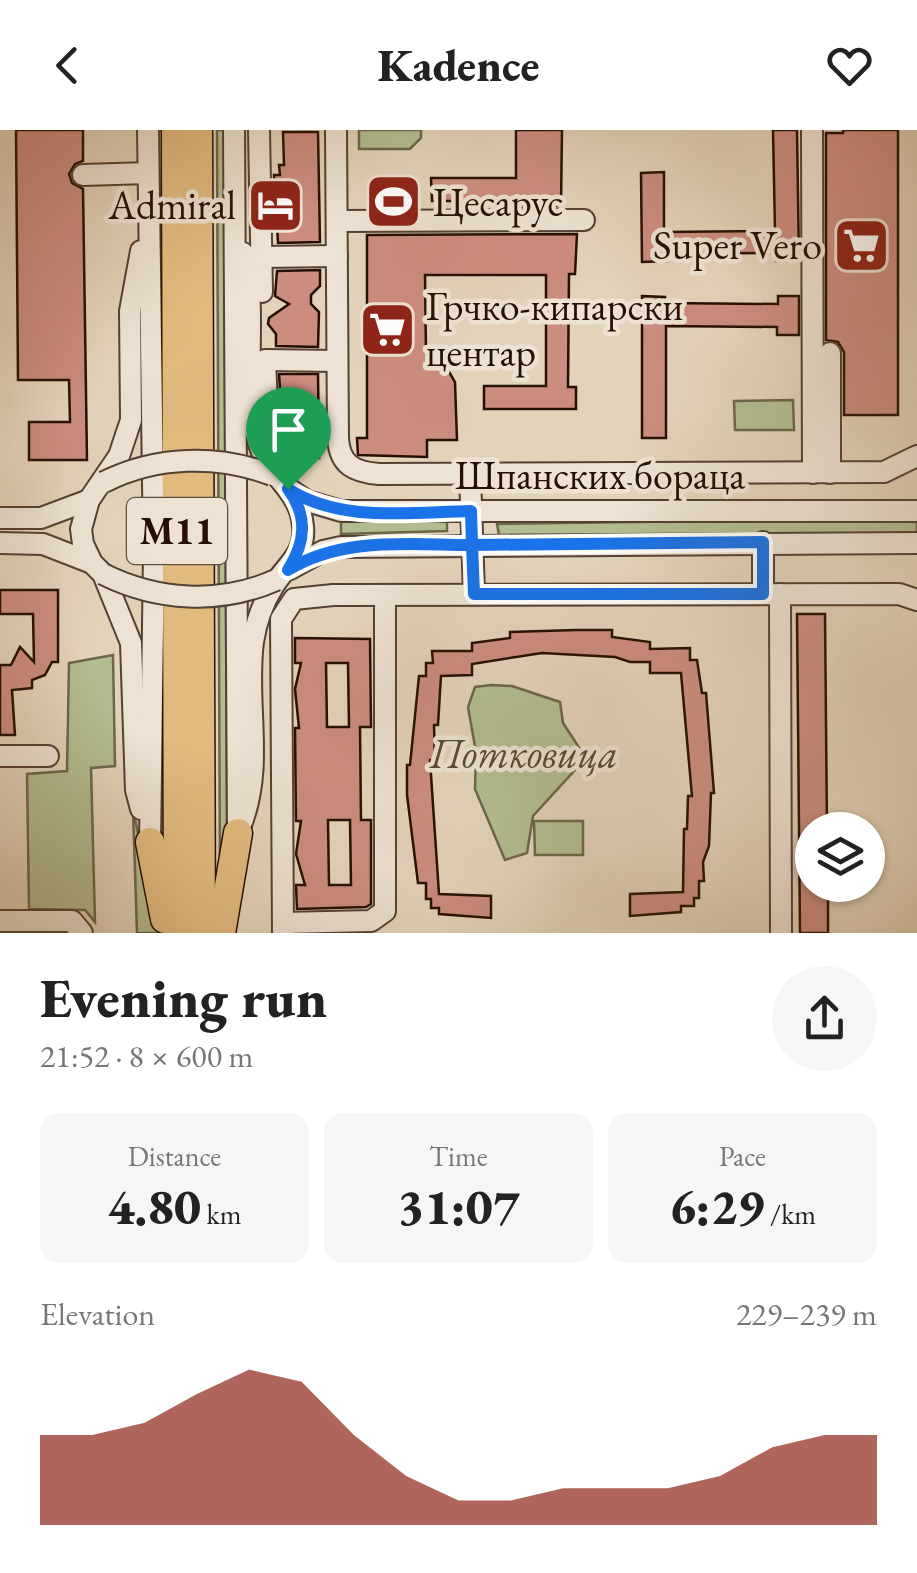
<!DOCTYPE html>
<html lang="en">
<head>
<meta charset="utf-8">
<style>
	body { margin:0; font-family:"EB Garamond",serif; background:#f6f6f6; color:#222; height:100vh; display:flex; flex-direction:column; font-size:38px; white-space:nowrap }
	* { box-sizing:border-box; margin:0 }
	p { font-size:32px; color:#767676 }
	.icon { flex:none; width:55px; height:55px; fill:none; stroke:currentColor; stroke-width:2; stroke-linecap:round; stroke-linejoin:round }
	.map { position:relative; height:803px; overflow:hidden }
	.drawer { display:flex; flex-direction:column; background:#fff; flex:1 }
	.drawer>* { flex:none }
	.tools { position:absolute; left:795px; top:682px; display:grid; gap:20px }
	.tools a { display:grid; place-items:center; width:90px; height:90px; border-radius:50%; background:#fff; box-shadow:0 2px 8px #0004; font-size:50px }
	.pin { position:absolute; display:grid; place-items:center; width:85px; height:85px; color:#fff; margin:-102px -42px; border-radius:50% 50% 50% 0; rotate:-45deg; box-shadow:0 0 10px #0007 }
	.pin .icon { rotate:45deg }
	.round { display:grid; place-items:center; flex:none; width:105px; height:105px; border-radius:52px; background:#f6f6f6 }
	.overview { display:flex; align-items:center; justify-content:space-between; height:170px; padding:0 40px }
	h1 { font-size:55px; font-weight:800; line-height:75px }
	.figures { display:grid; grid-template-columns:repeat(3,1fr); gap:15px; height:170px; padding:10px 40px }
	.figures div { display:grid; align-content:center; border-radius:20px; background:#f6f6f6; text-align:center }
	.figures b { font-size:50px; font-weight:800 }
	.figures small { font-size:28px; font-weight:400 }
	.figures p { font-size:28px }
	.chart { height:280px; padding:20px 40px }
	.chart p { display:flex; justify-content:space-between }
	.chart svg { width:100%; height:180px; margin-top:10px; fill:#8f2418; opacity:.7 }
	header { display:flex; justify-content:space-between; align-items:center; height:130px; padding:0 40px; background:#fff; font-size:45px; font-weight:800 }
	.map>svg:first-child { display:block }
	.green { fill:#b3bc91; stroke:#6c664a; stroke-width:2.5 }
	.building { fill:#cc8c80; stroke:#261004; stroke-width:2.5; fill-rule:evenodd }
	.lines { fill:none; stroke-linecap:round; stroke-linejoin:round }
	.minor-casing { stroke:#554132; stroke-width:24 }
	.highway-casing { stroke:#261004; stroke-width:31 }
	.minor { stroke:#ede2d3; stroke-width:20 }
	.highway { stroke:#e2ba7e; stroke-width:28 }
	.minor-bridge-casing { stroke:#554132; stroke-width:24; stroke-linecap:butt }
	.minor-bridge { stroke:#ede2d3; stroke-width:20 }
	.route-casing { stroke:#fff; stroke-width:20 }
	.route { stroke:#1a73e8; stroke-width:12 }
	.labels { text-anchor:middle; stroke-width:9; stroke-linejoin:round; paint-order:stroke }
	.shield { fill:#ede2d3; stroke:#624f42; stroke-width:2.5 }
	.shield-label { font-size:38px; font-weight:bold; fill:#261004 }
	.poi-label { font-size:40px; fill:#261004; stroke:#ede2d3; text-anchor:start }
	.street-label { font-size:40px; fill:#261004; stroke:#ede2d3 }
	.park-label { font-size:40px; font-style:italic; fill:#574c35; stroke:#ede2d3 }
</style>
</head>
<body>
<header><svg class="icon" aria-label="back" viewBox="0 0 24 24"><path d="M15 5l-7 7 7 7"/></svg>Kadence<svg class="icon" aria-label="heart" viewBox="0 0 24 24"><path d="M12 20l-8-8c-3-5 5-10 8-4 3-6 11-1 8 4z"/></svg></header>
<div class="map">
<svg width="917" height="803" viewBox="0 0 917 803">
	<rect width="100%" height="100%" fill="#e3d3bb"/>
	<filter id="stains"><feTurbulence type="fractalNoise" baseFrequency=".002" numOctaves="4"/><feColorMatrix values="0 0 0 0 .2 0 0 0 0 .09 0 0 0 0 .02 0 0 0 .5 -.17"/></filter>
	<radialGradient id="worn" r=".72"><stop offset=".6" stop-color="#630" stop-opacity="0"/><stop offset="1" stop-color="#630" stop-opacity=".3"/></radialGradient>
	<g class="green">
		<path d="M 155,0 L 164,0 L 167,754 L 157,706 Z"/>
		<path d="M 217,0 L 224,0 L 227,705 L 220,759 Z"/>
		<path d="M 359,0 L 421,0 L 421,8 L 410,19 L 359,19 Z"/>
		<path d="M 793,270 L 794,300 L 735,300 L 734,271 Z"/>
		<path d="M 341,388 L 447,388 L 447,401 L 341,404 Z"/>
		<path d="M 917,388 L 917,406 L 499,405 L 497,394 Z"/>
		<path d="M 113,525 L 115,636 L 91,638 L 95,792 L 85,780 L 29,779 L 27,644 L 67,641 L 69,533 Z"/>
		<path d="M 491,555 L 512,556 L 560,572 L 563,593 L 586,628 L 533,686 L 527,723 L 505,730 L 475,659 L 476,622 L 468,577 L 475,557 Z"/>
		<path d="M 133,680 L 160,801 L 160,803 L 137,803 Z"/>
		<path d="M 534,691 L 583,691 L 583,725 L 535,725 Z"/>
	</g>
	<g class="building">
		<path d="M 16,0 L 83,0 L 83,31 L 75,34 L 69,44 L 72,53 L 83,59 L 87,330 L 29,330 L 29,292 L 70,292 L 69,250 L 18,250 Z"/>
		<path d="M 516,0 L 562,0 L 561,76 L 517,77 L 517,71 L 432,71 L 431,48 L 516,48 Z"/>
		<path d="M 773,0 L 797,0 L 799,131 L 776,131 L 776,123 L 667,124 L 667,131 L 642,132 L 641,43 L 664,42 L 664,102 L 775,101 Z"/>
		<path d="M 843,0 L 898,0 L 898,285 L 844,285 L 844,222 L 838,212 L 826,210 L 826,3 L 843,3 Z"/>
		<path d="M 283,2 L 318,2 L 320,112 L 278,113 L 274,45 L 280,45 L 279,35 L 284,35 Z"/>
		<path d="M 577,104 L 575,144 L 569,144 L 568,257 L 576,257 L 576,279 L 484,279 L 484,256 L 546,256 L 546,145 L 425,145 L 426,222 L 441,228 L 455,252 L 457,310 L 427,310 L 427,327 L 358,325 L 357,308 L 367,308 L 367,105 Z"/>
		<path d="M 320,140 L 320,156 L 311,165 L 311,174 L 319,182 L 318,217 L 276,216 L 276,204 L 268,194 L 269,188 L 289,174 L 275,166 L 277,141 Z"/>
		<path d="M 642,166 L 665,167 L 665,173 L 778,174 L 778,166 L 799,166 L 799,205 L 777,205 L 777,197 L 666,196 L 666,308 L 642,308 Z"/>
		<path d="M 279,244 L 318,244 L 319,327 L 275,285 L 281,274 Z"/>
		<path d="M 0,460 L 58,460 L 58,532 L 52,532 L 45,545 L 32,550 L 32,558 L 12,560 L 15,605 L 0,605 L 0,535 L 11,535 L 20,517 L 34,532 L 33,484 L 0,484 Z"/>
		<path d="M 797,484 L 825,484 L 827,700 L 812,700 L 812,755 L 828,755 L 828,803 L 800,803 Z"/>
		<path d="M 576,500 L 612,500 L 612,507 L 650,512 L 650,519 L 690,518 L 690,530 L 697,530 L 702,563 L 706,563 L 714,663 L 711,663 L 709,716 L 703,732 L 704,751 L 699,751 L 699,768 L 694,768 L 694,776 L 681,776 L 681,782 L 630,786 L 630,764 L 683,762 L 684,699 L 687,699 L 688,666 L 692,666 L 681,543 L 650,543 L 650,532 L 630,532 L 615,527 L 542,523 L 472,534 L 472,545 L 441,546 L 438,595 L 434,595 L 435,630 L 430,630 L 439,764 L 491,766 L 491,788 L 439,784 L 439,778 L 431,778 L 431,769 L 426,769 L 426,753 L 418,753 L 407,665 L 407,635 L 410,635 L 419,546 L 426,546 L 426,533 L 433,533 L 432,521 L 472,521 L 472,513 L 510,508 L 510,502 Z"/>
		<path d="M 295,508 L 370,509 L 371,597 L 360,597 L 361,690 L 371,690 L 371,774 L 366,777 L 297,779 L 296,755 L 305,755 L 296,724 L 301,691 L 296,691 L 295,598 L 299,598 L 295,559 L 301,533 L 295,533 ZM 326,533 L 348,533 L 349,597 L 327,597 ZM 328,690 L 350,690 L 351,755 L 329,755 Z"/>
	</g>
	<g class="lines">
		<defs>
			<g id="minor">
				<path d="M 148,0 L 154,423 L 150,712"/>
				<path d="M 234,0 L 238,703"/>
				<path d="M 259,0 L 262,162"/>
				<path d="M 336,0 L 338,309 C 340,335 354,342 379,344 L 884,342 L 917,326"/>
				<path d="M 812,0 L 813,343"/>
				<path d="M 83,45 L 148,43"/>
				<path d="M 337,91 L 584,90"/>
				<path d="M 261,127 L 337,126"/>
				<path d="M 830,223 L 830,343"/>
				<path d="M 265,230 L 337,231"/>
				<path d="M 265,231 L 267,274"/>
				<path d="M 470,344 L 474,464"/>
				<path d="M 289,359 L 307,371 L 341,381 L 917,381"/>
				<path d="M 0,388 L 41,388 L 89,370"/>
				<path d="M 763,412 L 763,464"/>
				<path d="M 0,413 L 43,414 L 92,433"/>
				<path d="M 290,439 L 323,421 L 341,417 L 917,413"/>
				<path d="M 780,464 L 781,803"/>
				<path d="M 0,626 L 48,626"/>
				<path d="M 141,679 L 136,660 L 131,513 L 103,444 L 92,433 L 83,414 L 81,399 L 89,370 L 119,326 L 131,290 L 130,181 L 141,121"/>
				<path d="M 242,692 C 264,633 245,572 253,512 C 256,492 264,471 274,455 C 287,434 306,424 303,396 C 300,359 269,349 258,311 C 240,251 259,184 243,123"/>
				<path d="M 0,791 L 72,791 L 82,803"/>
				<path d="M 283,793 L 371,791 L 385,781 L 385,465"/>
				<path d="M 283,803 L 281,489 L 294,469 L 333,465 L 899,464 L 917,470"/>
			</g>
			<g id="highway">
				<path d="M 176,0 L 178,803"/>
				<path d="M 198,0 L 201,803"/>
				<path d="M 150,712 L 165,789"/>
				<path d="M 221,803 L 238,703"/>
			</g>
		</defs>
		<use href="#minor" class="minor-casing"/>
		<use href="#highway" class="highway-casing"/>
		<use href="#minor" class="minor"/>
		<use href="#highway" class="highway"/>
		<defs>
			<g id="minor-bridge">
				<path d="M 104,352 C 156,326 217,324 272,345"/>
				<path d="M 103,444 C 157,471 220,475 276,450"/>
			</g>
		</defs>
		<use href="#minor-bridge" class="minor-bridge-casing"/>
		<use href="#minor-bridge" class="minor-bridge"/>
	</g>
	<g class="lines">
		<defs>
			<path id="route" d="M 288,359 C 308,386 306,412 288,440 C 343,406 410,415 472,415 L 474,464 L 763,464 L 763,412 L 472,415 L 471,381 C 410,382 341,393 288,359"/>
		</defs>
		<use href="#route" class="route-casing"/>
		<use href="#route" class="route"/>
	</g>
	<defs>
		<symbol id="stadium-square" viewBox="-11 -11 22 22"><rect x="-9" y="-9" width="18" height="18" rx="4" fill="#8f2418" stroke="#ede2d3"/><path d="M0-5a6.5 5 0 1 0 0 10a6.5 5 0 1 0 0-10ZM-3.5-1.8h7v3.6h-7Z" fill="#fff"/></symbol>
		<symbol id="hotel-square" viewBox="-11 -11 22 22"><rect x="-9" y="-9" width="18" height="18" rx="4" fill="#8f2418" stroke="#ede2d3"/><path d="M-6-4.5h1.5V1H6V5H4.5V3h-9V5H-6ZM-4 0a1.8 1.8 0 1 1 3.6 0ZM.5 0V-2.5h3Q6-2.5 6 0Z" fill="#fff"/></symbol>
		<symbol id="supermarket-square" viewBox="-11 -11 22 22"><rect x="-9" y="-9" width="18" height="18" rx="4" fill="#8f2418" stroke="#ede2d3"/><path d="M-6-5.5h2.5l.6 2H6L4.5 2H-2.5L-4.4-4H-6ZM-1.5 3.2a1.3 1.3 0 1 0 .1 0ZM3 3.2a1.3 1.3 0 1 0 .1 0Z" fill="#fff"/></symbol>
	</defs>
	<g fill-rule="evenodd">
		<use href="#stadium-square" x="362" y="40" width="63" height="63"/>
		<use href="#hotel-square" x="244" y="44" width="63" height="63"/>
		<use href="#supermarket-square" x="830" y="84" width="63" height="63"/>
		<use href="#supermarket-square" x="356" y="168" width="63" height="63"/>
	</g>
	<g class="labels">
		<rect class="shield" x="127" y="368" width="100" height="66" rx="8"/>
		<g class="shield-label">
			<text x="177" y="414">M11</text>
		</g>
		<g class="poi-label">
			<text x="433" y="86">Цесарус</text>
			<text x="236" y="89" text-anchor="end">Admiral</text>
			<text x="822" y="129" text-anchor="end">Super Vero</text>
			<text x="426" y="190">Грчко-кипарски<tspan x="426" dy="46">центар</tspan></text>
		</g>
		<g class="street-label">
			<text x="600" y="359">Шпанских бораца</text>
		</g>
		<g class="park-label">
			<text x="524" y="637">Потковица</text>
		</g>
	</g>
	<rect width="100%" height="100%" filter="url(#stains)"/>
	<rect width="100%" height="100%" fill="url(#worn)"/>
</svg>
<div class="tools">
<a><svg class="icon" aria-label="layers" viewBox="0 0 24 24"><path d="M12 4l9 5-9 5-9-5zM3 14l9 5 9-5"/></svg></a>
</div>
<div class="pin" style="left:288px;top:359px;background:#1e9e55"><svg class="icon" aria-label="arrive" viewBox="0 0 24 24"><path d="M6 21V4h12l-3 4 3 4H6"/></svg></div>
</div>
<section class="drawer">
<div class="overview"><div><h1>Evening run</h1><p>21:52 · 8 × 600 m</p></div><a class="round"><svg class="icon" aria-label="share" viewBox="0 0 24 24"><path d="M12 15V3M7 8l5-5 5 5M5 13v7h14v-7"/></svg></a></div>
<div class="figures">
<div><p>Distance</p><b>4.80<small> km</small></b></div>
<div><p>Time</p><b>31:07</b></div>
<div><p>Pace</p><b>6:29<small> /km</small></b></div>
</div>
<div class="chart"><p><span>Elevation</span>229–239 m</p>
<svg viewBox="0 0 160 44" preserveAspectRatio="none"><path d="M0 44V22L10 22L20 19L30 12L40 6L50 9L60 22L70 32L80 38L90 38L100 35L110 35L120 35L130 32L140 25L150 22L160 22V44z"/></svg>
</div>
</section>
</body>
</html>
